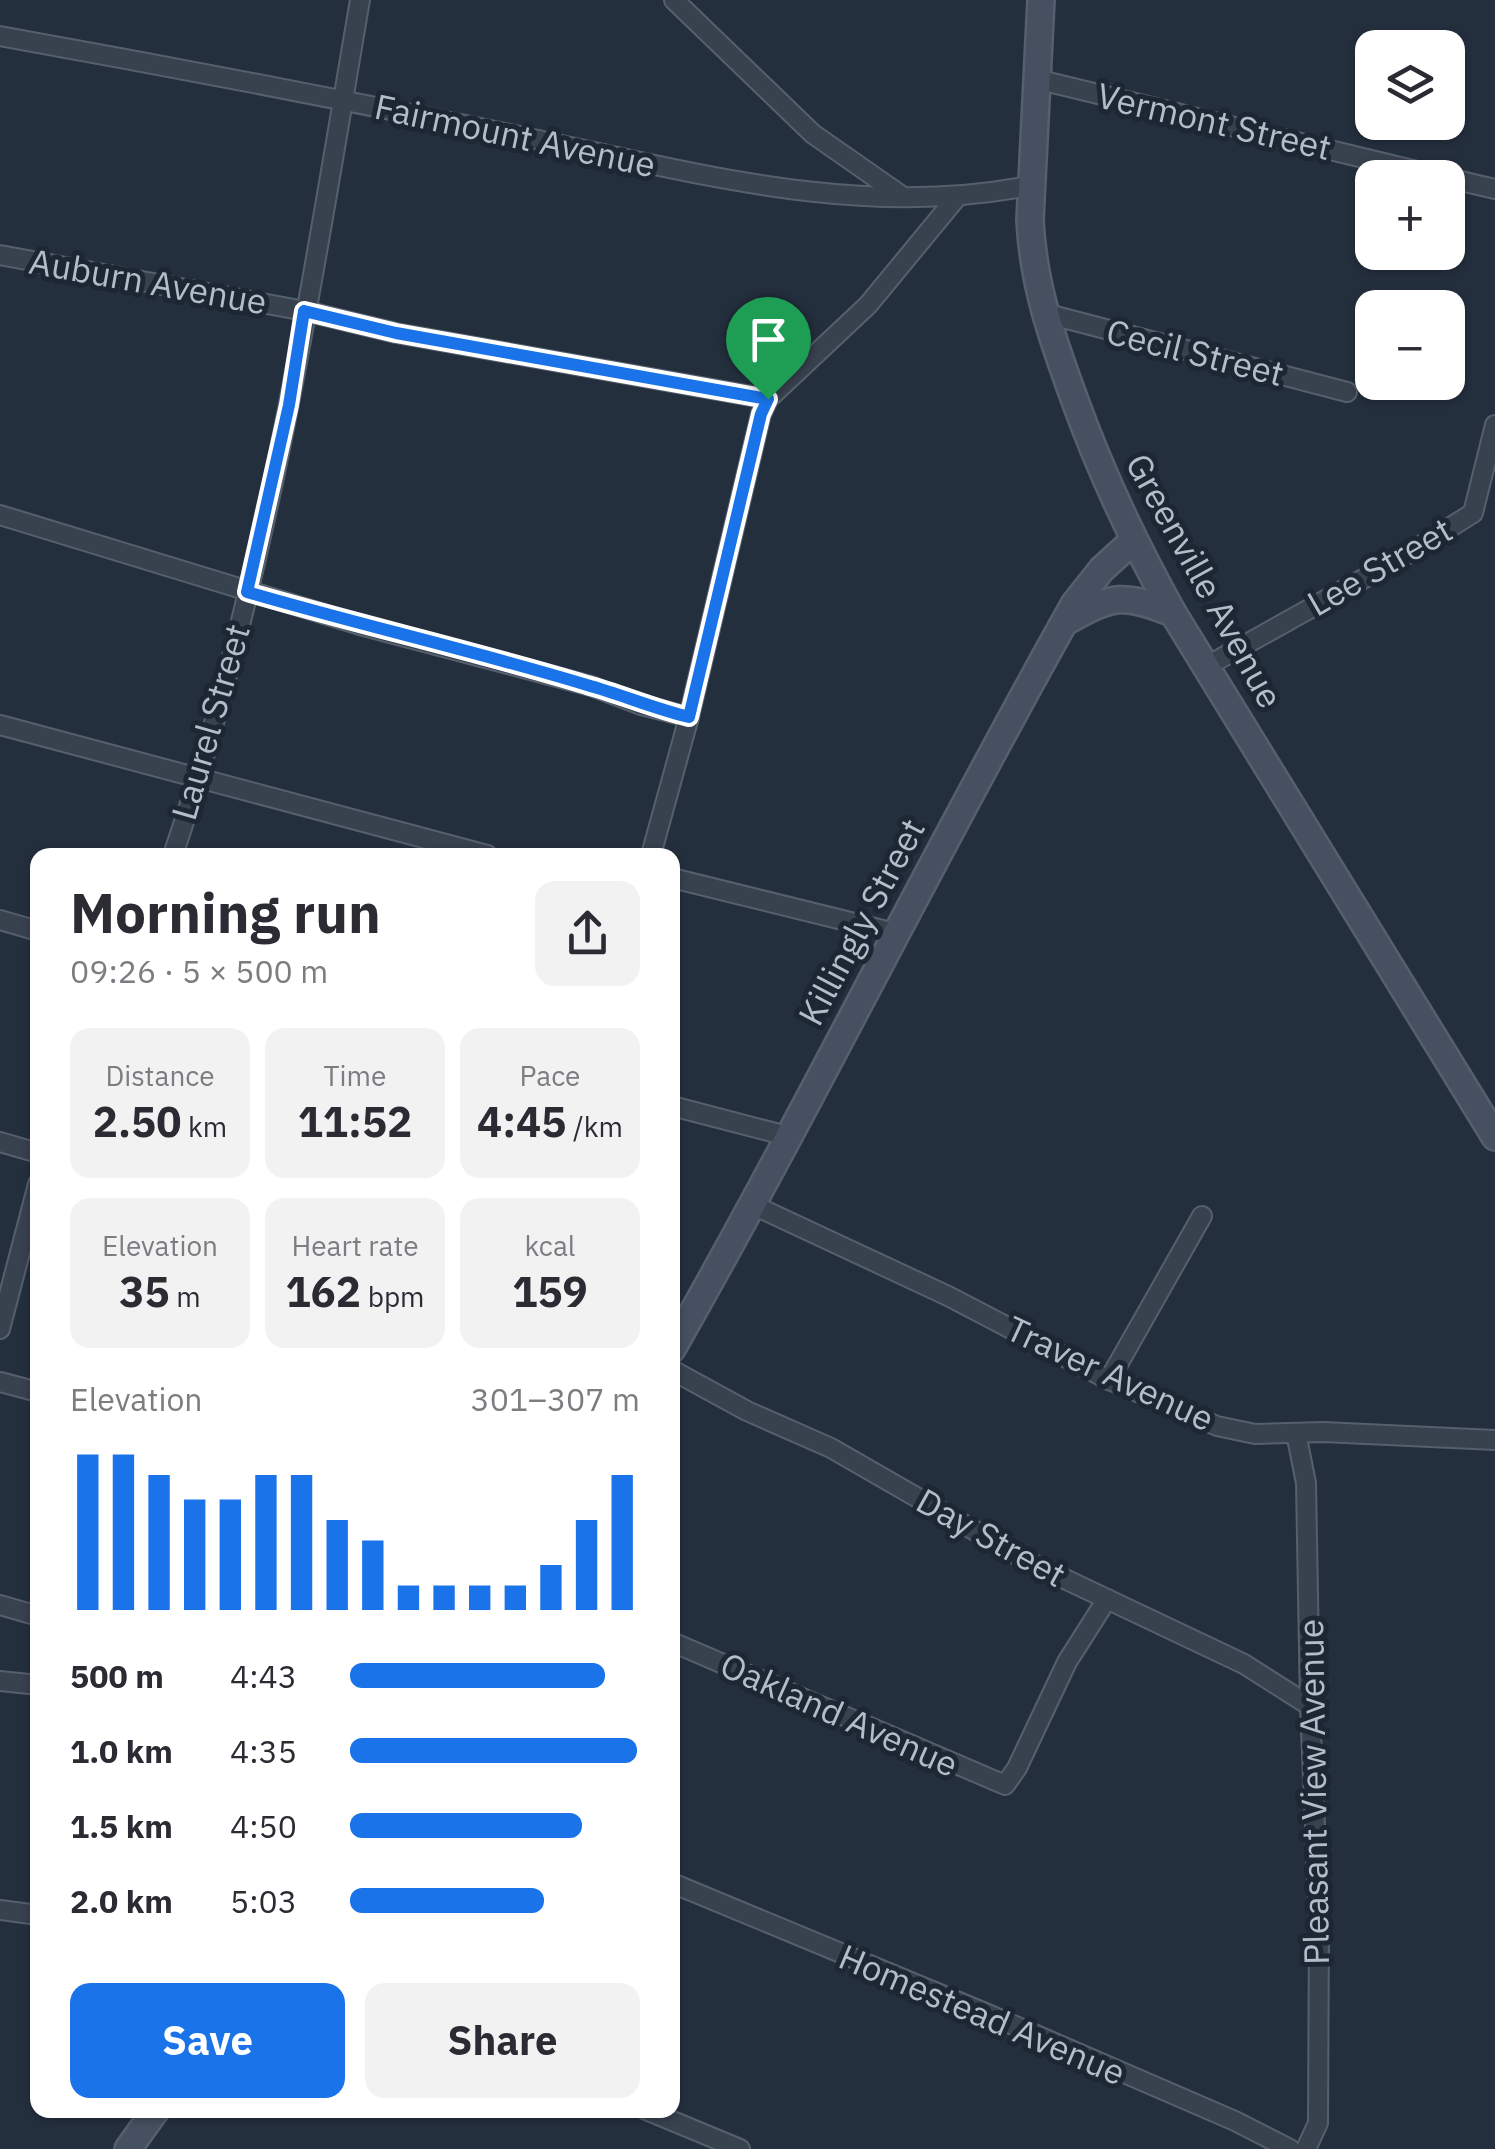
<!DOCTYPE html>
<html lang="en">
<head>
<meta charset="utf-8">
<style>
	body { margin:0; font-family:"IBM Plex Sans",sans-serif; background:#f2f2f3; color:#2b2b33; height:100vh; display:flex; flex-direction:column; font-size:38px; white-space:nowrap }
	* { box-sizing:border-box; margin:0 }
	p { font-size:32px; color:#7c7c81 }
	.icon { flex:none; width:55px; height:55px; fill:none; stroke:currentColor; stroke-width:2; stroke-linecap:round; stroke-linejoin:round }
	.map { position:relative; flex:1; overflow:hidden }
	.drawer { position:absolute; left:30px; top:848px; width:650px; height:1270px; display:flex; flex-direction:column; background:#fff; border-radius:20px; box-shadow:0 2px 8px #0004 }
	.drawer>* { flex:none }
	.buttons { position:absolute; left:1355px; top:30px; display:grid; gap:20px }
	.buttons a { display:grid; place-items:center; width:110px; height:110px; border-radius:20px; background:#fff; box-shadow:0 2px 8px #0004; font-size:50px }
	.pin { position:absolute; display:grid; place-items:center; width:85px; height:85px; color:#fff; margin:-102px -42px; border-radius:50% 50% 50% 0; rotate:-45deg; box-shadow:0 0 10px #0007 }
	.pin .icon { rotate:45deg }
	.round { display:grid; place-items:center; flex:none; width:105px; height:105px; border-radius:20px; background:#f2f2f3 }
	.headline { display:flex; align-items:center; justify-content:space-between; height:170px; padding:0 40px }
	h1 { font-size:55px; font-weight:700; line-height:75px }
	.stats { display:grid; grid-template-columns:repeat(3,1fr); gap:15px; height:170px; padding:10px 40px }
	.stats div { display:grid; align-content:center; border-radius:20px; background:#f2f2f3; text-align:center }
	.stats b { font-size:42px; font-weight:700 }
	.stats small { font-size:28px; font-weight:400 }
	.stats p { font-size:28px }
	.chart { height:280px; padding:20px 40px }
	.chart p { display:flex; justify-content:space-between }
	.chart svg { width:100%; height:180px; margin-top:10px; stroke:#1a73e8; stroke-width:6 }
	.cta { display:flex; gap:20px; margin-top:auto; padding:20px 40px }
	.cta a { flex:1; height:115px; border-radius:20px; background:#1a73e8; color:#fff; font-size:40px; font-weight:700; line-height:115px; text-align:center }
	.cta a+a { background:#f2f2f3; color:#2b2b33 }
	ul { padding:0 40px; list-style:none; font-size:32px }
	li { display:grid; grid-template-columns:160px 120px 1fr; align-items:center; height:75px }
	li i { height:25px; border-radius:12px; background:#1a73e8 }
	.map>svg:first-child { display:block }
	.lines { fill:none; stroke-linecap:round; stroke-linejoin:round }
	.minor-casing { stroke:#565f6c; stroke-width:22 }
	.secondary-casing { stroke:#565f6c; stroke-width:30 }
	.minor { stroke:#38414e; stroke-width:18 }
	.secondary { stroke:#465061; stroke-width:25 }
	.route-casing { stroke:#fff; stroke-width:20 }
	.route { stroke:#1a73e8; stroke-width:12 }
	.labels { text-anchor:middle; stroke-width:10; stroke-linejoin:round; paint-order:stroke }
	.street-label { font-size:35px; fill:#b4bcc9; stroke:#1d2633 }
</style>
</head>
<body>
<div class="map">
<svg width="1495" height="2149" viewBox="0 0 1495 2149">
	<rect width="100%" height="100%" fill="#242f3e"/>
	<g class="lines">
		<defs>
			<g id="minor">
				<path d="M 674,0 L 813,134 L 902,196"/>
				<path d="M 0,36 C 167,66 334,98 500,132 C 674,167 855,222 1033,185"/>
				<path d="M 1040,80 L 1446,178"/>
				<path d="M 1448,178 L 1495,189"/>
				<path d="M 0,255 L 305,311 L 396,333 L 768,399"/>
				<path d="M 1044,313 L 1347,392"/>
				<path d="M 0,515 L 360,625 L 591,686 L 641,705 L 689,717"/>
				<path d="M 1207,666 L 1406,555 L 1473,513 L 1495,425"/>
				<path d="M 0,725 L 487,855"/>
				<path d="M 173,855 C 267,579 311,287 360,0"/>
				<path d="M 651,855 L 689,717 L 761,414 L 768,399 L 868,305 L 957,197"/>
				<path d="M 672,878 L 895,933"/>
				<path d="M 0,920 L 38,931"/>
				<path d="M 672,1106 L 787,1136"/>
				<path d="M 0,1142 L 38,1153"/>
				<path d="M 751,1204 L 948,1296 L 1109,1380 L 1217,1426 L 1255,1434 L 1323,1432 L 1495,1440"/>
				<path d="M 0,1329 L 38,1184"/>
				<path d="M 672,1370 L 747,1411 L 831,1448 L 1031,1563 L 1244,1664 L 1310,1706"/>
				<path d="M 1109,1380 L 1202,1216"/>
				<path d="M 0,1382 L 38,1392"/>
				<path d="M 1296,1433 L 1306,1483 L 1310,1706 L 1319,1922 L 1318,2123 L 1306,2149"/>
				<path d="M 0,1605 L 38,1616"/>
				<path d="M 672,1642 L 1005,1785 L 1017,1768 L 1067,1662 L 1107,1599"/>
				<path d="M 0,1681 L 38,1685"/>
				<path d="M 672,1883 L 983,2012 L 1235,2121 L 1290,2149"/>
				<path d="M 0,1910 L 38,1915"/>
				<path d="M 646,2110 L 740,2149"/>
			</g>
			<g id="secondary">
				<path d="M 1041,0 L 1030,220 C 1033,284 1052,338 1074,398 C 1101,473 1134,543 1173,613 L 1495,1137"/>
				<path d="M 1067,621 C 1115,594 1122,594 1173,613"/>
				<path d="M 672,1349 C 812,1103 936,849 1075,603 L 1102,569 L 1133,541"/>
				<path d="M 128,2149 L 156,2110"/>
			</g>
		</defs>
		<use href="#minor" class="minor-casing"/>
		<use href="#secondary" class="secondary-casing"/>
		<use href="#minor" class="minor"/>
		<use href="#secondary" class="secondary"/>
	</g>
	<g class="lines">
		<defs>
			<path id="route" d="M 304,311 L 396,333 L 768,399 L 761,414 L 689,717 C 652,708 623,695 587,685 C 475,651 360,625 247,592 L 289,405 Z"/>
		</defs>
		<use href="#route" class="route-casing"/>
		<use href="#route" class="route"/>
	</g>
	<g class="labels">
		<g class="street-label">
			<text transform="translate(1214 122) rotate(13)" y="12">Vermont Street</text>
			<text transform="translate(515 136) rotate(12)" y="12">Fairmount Avenue</text>
			<text transform="translate(148 282) rotate(10)" y="12">Auburn Avenue</text>
			<text transform="translate(1195 353) rotate(14)" y="12">Cecil Street</text>
			<text transform="translate(1380 567) rotate(-30)" y="12">Lee Street</text>
			<text transform="translate(1204 581) rotate(61)" y="12">Greenville Avenue</text>
			<text transform="translate(211 722) rotate(-74)" y="12">Laurel Street</text>
			<text transform="translate(862 922) rotate(-62)" y="12">Killingly Street</text>
			<text transform="translate(1110 1374) rotate(25)" y="12">Traver Avenue</text>
			<text transform="translate(991 1538) rotate(29)" y="12">Day Street</text>
			<text transform="translate(839 1715) rotate(24)" y="12">Oakland Avenue</text>
			<text transform="translate(1314 1792) rotate(-91)" y="12">Pleasant View Avenue</text>
			<text transform="translate(982 2015) rotate(23)" y="12">Homestead Avenue</text>
		</g>
	</g>
</svg>
<div class="buttons">
<a><svg class="icon" aria-label="layers" viewBox="0 0 24 24"><path d="M12 4l9 5-9 5-9-5zM3 14l9 5 9-5"/></svg></a>
<a>+</a>
<a>−</a>
</div>
<div class="pin" style="left:768px;top:399px;background:#1e9e55"><svg class="icon" aria-label="arrive" viewBox="0 0 24 24"><path d="M6 21V4h12l-3 4 3 4H6"/></svg></div>
<section class="drawer">
<div class="headline"><div><h1>Morning run</h1><p>09:26 · 5 × 500 m</p></div><a class="round"><svg class="icon" aria-label="share" viewBox="0 0 24 24"><path d="M12 15V3M7 8l5-5 5 5M5 13v7h14v-7"/></svg></a></div>
<div class="stats">
<div><p>Distance</p><b>2.50<small> km</small></b></div>
<div><p>Time</p><b>11:52</b></div>
<div><p>Pace</p><b>4:45<small> /km</small></b></div>
</div>
<div class="stats">
<div><p>Elevation</p><b>35<small> m</small></b></div>
<div><p>Heart rate</p><b>162<small> bpm</small></b></div>
<div><p>kcal</p><b>159</b></div>
</div>
<div class="chart"><p><span>Elevation</span>301–307 m</p>
<svg viewBox="0 0 160 44" preserveAspectRatio="none"><path d="M5 44V6M15 44V6M25 44V11M35 44V17M45 44V17M55 44V11M65 44V11M75 44V22M85 44V27M95 44V38M105 44V38M115 44V38M125 44V38M135 44V33M145 44V22M155 44V11"/></svg>
</div>
<ul>
<li><b>500 m</b>4:43<i style="width:88%"></i></li>
<li><b>1.0 km</b>4:35<i style="width:99%"></i></li>
<li><b>1.5 km</b>4:50<i style="width:80%"></i></li>
<li><b>2.0 km</b>5:03<i style="width:67%"></i></li>
</ul>
<div class="cta"><a>Save</a><a>Share</a></div>
</section>
</div>
</body>
</html>
